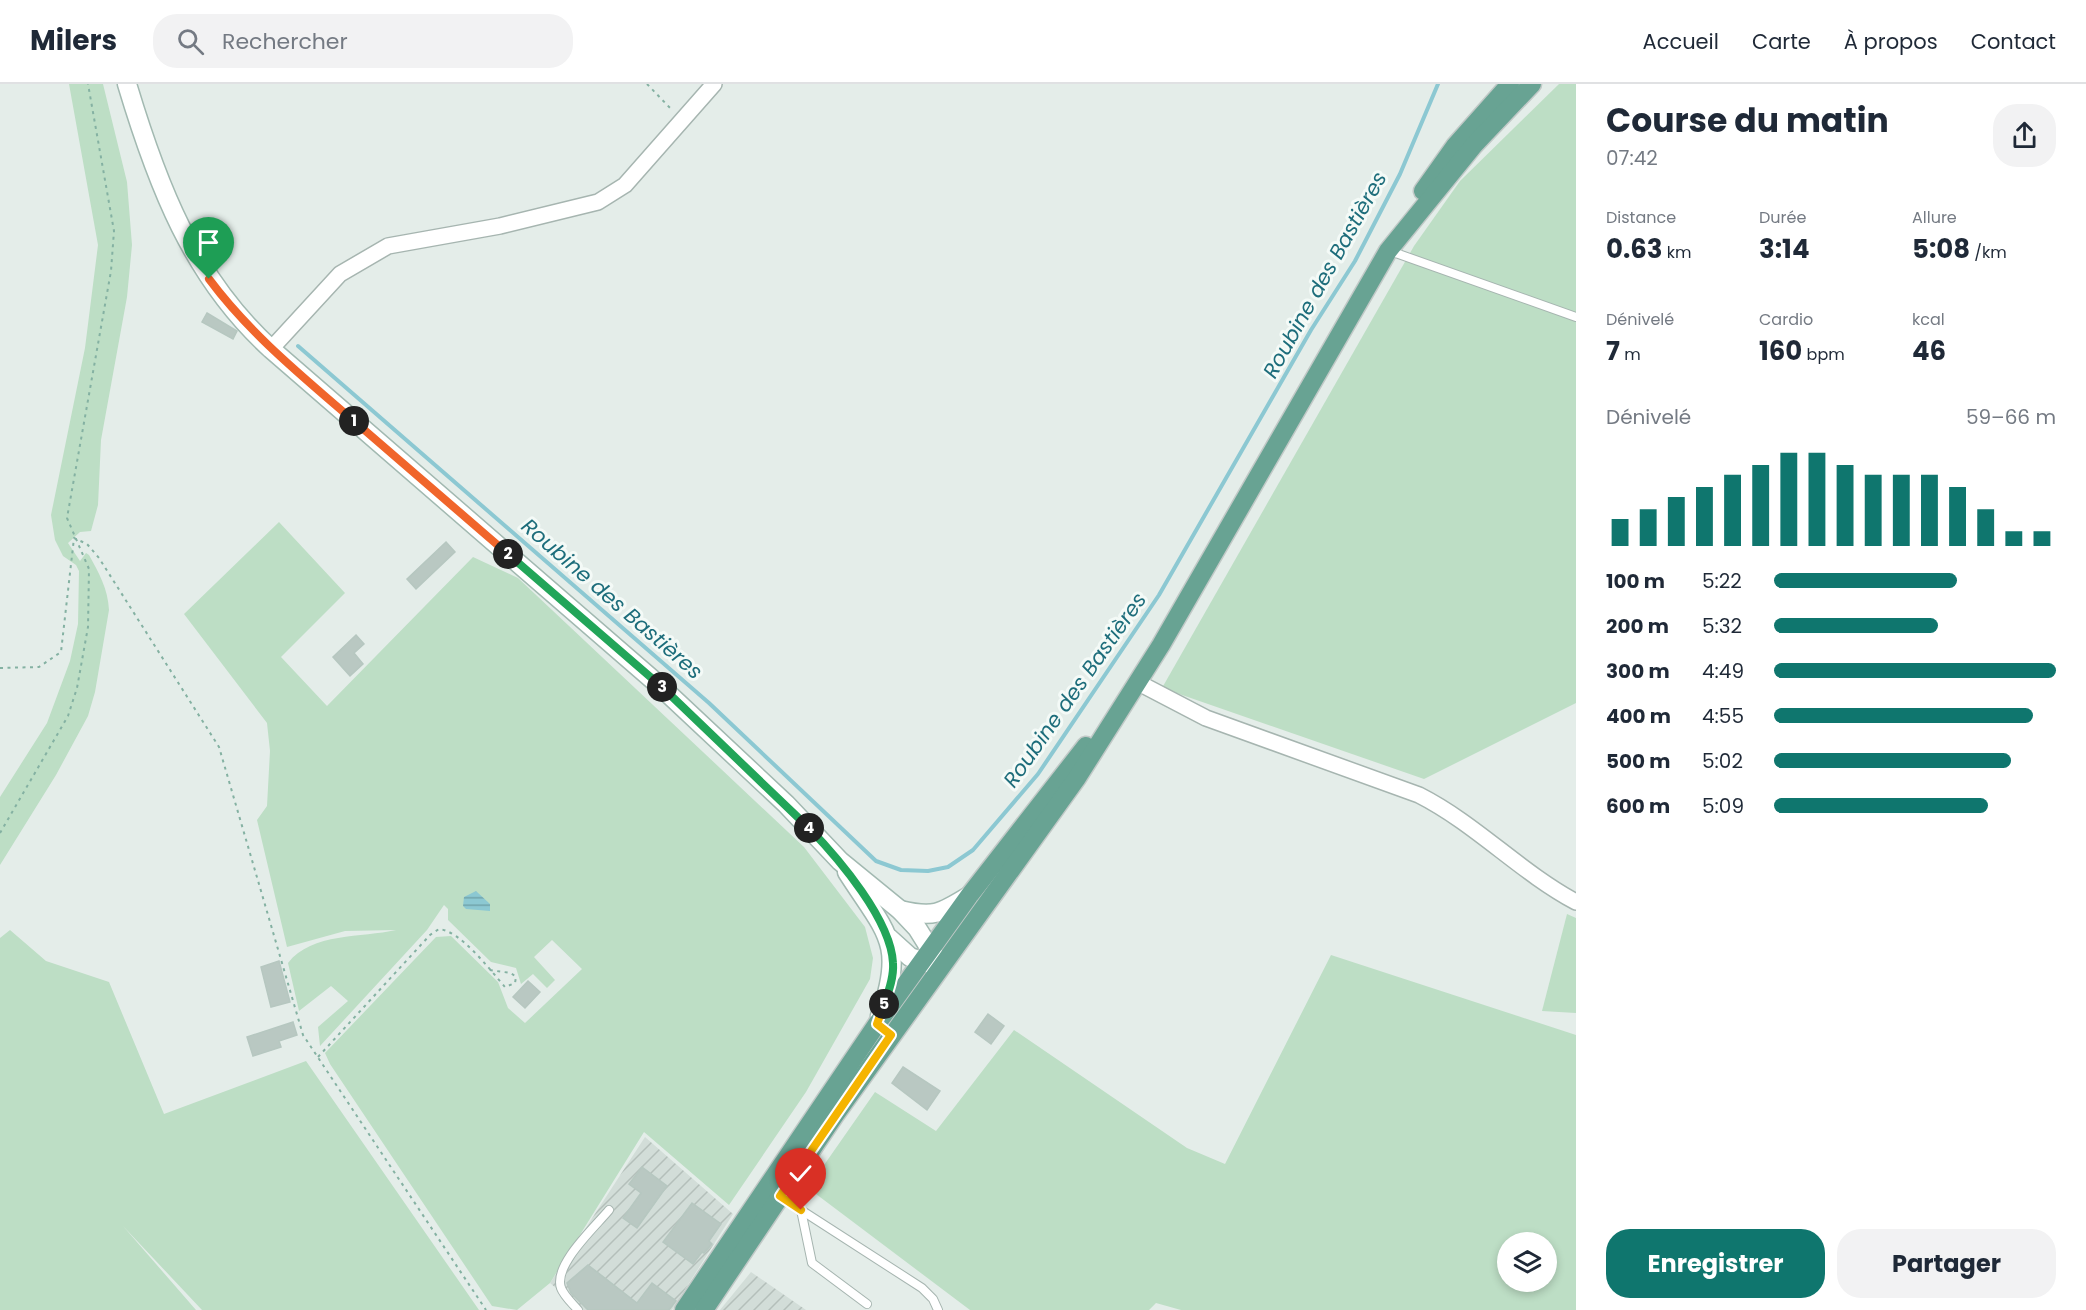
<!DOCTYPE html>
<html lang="fr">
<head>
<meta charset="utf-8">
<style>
	body { margin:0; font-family:Poppins,sans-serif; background:#f2f2f3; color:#1f2937; height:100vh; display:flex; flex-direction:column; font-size:22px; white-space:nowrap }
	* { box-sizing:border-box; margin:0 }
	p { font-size:20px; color:#747a83 }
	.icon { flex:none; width:33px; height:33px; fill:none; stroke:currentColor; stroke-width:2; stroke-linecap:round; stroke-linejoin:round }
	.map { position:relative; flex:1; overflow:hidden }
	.drawer { display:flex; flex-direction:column; background:#fff; width:510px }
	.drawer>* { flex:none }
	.controls { position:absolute; left:1497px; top:1148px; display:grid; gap:12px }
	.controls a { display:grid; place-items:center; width:60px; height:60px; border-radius:50%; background:#fff; box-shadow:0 3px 9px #0003; font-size:30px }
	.pin { position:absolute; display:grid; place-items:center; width:51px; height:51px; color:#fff; margin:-62px -26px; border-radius:50% 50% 50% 0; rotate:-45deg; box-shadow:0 0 6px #0007 }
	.pin .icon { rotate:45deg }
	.km { position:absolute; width:30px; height:30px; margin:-15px; border-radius:50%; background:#222; color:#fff; font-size:16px; line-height:30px; text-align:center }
	.round { display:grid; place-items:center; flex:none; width:63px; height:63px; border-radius:24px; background:#f2f2f3 }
	.headline { display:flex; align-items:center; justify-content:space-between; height:102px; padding:0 30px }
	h1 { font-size:33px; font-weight:700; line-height:45px }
	.metrics { display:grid; grid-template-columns:repeat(3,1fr); gap:9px; height:102px; padding:6px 30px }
	.metrics div { display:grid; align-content:center }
	.metrics b { font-size:26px; font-weight:700 }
	.metrics small { font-size:16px; font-weight:400 }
	.metrics p { font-size:16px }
	.chart { height:168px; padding:12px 30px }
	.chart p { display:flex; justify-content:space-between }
	.chart svg { width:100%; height:108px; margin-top:6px; stroke:#0f766e; stroke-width:6 }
	.action { display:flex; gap:12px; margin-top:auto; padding:12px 30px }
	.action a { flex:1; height:69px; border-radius:24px; background:#0f766e; color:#fff; font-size:24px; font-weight:700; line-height:69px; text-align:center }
	.action a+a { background:#f2f2f3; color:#1f2937 }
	ul { padding:0 30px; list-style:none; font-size:20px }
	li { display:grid; grid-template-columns:96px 72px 1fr; align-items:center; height:45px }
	li i { height:15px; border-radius:8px; background:#0f766e }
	header { display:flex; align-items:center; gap:36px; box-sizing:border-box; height:84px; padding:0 30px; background:#fff; border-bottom:2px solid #e0e1e3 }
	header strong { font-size:28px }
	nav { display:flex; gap:33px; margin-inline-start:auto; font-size:21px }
	.search { width:420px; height:54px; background:#f2f2f3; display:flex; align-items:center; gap:15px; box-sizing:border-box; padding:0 21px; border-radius:24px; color:#747a83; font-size:22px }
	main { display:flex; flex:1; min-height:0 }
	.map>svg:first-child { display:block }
	.industrial { fill:url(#industrial-furrows) }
	.green { fill:#bddec5; fill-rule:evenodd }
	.water { fill:url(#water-rules) }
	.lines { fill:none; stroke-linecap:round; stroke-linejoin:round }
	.stream { stroke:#8cc8d2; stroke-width:4 }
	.building { fill:#b9c8c2; stroke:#b6c7c0; stroke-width:1.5 }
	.lane-casing { stroke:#a6b5b0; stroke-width:10 }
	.street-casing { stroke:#a6b5b0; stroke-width:18 }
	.secondary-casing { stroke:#a2b9b1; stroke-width:21 }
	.primary-casing { stroke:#c1c9c7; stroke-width:21 }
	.path { stroke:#84b1a2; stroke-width:2; stroke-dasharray:3 4.5; stroke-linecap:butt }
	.lane { stroke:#fff; stroke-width:8 }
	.street { stroke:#fff; stroke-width:15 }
	.secondary { stroke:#fff; stroke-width:18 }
	.primary { stroke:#68a393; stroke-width:18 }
	.split-1-casing { stroke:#fff; stroke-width:12 }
	.split-2-casing { stroke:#fff; stroke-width:12 }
	.split-3-casing { stroke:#fff; stroke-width:12 }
	.split-4-casing { stroke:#fff; stroke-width:12 }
	.split-5-casing { stroke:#fff; stroke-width:12 }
	.split-6-casing { stroke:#fff; stroke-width:12 }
	.split-7-casing { stroke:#fff; stroke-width:12 }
	.split-1 { stroke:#f0652b; stroke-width:8 }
	.split-2 { stroke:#f0652b; stroke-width:8 }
	.split-3 { stroke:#22a559; stroke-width:8 }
	.split-4 { stroke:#22a559; stroke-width:8 }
	.split-5 { stroke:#22a559; stroke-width:8 }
	.split-6 { stroke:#f5b400; stroke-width:8 }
	.split-7 { stroke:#f5b400; stroke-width:8 }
	.labels { text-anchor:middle; stroke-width:6; stroke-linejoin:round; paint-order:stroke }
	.water-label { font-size:21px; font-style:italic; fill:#1d6d7b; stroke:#f4faf7 }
</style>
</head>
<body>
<header>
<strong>Milers</strong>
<div class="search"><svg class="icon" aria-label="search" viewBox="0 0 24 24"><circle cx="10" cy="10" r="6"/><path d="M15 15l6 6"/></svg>Rechercher</div>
<nav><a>Accueil</a><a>Carte</a><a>À propos</a><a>Contact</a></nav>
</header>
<main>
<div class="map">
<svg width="1576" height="1226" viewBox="0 0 1576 1226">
	<defs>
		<pattern id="industrial-furrows" width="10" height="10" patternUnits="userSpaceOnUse" patternTransform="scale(1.5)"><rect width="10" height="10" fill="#d2ddd8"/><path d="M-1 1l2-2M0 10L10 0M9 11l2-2" fill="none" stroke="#b4bfba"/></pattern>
		<pattern id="water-rules" width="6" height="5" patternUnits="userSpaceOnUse" patternTransform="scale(1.5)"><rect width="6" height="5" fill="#8cc8d2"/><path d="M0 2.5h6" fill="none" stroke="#72a4ab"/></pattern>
	</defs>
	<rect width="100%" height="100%" fill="#e4ede9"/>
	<g class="industrial">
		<path d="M 645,1053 L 733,1130 L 672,1226 L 582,1226 L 550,1199 Z"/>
		<path d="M 751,1188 L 806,1226 L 720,1226 Z"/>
	</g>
	<g class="green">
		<path d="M 69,0 L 103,0 L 127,98 L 132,161 L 127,213 L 101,356 L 98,421 L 91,447 L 80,448 L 68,459 L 80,477 L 86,469 L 89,471 C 99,489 108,505 109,526 L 95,608 L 88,632 L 56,691 L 0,781 L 0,713 L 47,639 L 70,577 L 78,540 L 79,487 L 76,481 L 63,472 L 55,456 L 51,431 L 85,264 L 98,161 Z"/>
		<path d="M 1559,0 L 1576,0 L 1576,619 L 1424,695 L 1162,604 L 1414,162 L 1460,97 Z"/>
		<path d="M 279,438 L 345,509 L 281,573 L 327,622 L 473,473 L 518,494 L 804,763 L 865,843 L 873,874 L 870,895 L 806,1008 L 729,1121 L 644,1048 L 550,1199 L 517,1226 L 492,1222 L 330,980 L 325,969 L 436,853 L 451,852 L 498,898 L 508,924 L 525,939 L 582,885 L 552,856 L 534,873 L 555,896 L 547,904 L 533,890 L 521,900 L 516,884 L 491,878 L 448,836 L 448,825 L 444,821 L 427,846 L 320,962 L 318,943 L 348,917 L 331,902 L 299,927 L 288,879 C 312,848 362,854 396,846 L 345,847 L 287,863 L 257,736 L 267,722 L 270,667 L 267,639 L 184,530 Z"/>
		<path d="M 1567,830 L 1576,834 L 1576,929 L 1542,927 Z"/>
		<path d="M 10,846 L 46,877 L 109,898 L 164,1030 L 306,977 L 479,1226 L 202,1226 L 123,1142 L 196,1226 L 0,1226 L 0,854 Z"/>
		<path d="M 1331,871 L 1576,951 L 1576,1226 L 1181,1226 L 1156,1219 L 1149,1226 L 970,1226 L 808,1104 L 875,1008 L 936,1047 L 1014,946 L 1187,1064 L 1225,1080 ZM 1508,1158 L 1546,1158 L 1546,1197 L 1508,1197 Z"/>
	</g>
	<path class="water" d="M 476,807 L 490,820 L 490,827 L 466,825 L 463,822 L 464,813 Z"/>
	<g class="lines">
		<path class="stream" d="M 298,262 L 709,619 L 876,777 L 901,786 L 928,787 L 948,783 L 973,766 L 1038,690 L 1159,511 L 1311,246 L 1355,177 L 1400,90 L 1438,0"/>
	</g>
	<g class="building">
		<path d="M 207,229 L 237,247 L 233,255 L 202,238 Z"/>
		<path d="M 446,458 L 455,468 L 416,505 L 407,495 Z"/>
		<path d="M 356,551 L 364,560 L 354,569 L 363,580 L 350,592 L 333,573 Z"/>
		<path d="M 279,877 L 290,918 L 271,923 L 261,883 Z"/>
		<path d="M 528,897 L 540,908 L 525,924 L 513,913 Z"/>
		<path d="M 988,930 L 1004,942 L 991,960 L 975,948 Z"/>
		<path d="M 293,938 L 297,951 L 279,957 L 281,963 L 253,972 L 247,953 Z"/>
		<path d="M 903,983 L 940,1007 L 927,1026 L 892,999 Z"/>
		<path d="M 642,1083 L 667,1102 L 637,1144 L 623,1134 L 641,1109 L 629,1100 Z"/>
		<path d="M 692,1119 L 721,1140 L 709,1157 L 712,1160 L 704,1169 L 702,1168 L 693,1180 L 663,1158 Z"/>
		<path d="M 588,1181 L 637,1219 L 652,1199 L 676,1217 L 669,1226 L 588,1226 L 571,1209 L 567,1199 Z"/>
	</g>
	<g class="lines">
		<defs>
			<g id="lane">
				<path d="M 1390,167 L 1576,233"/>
				<path d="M 779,1111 L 801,1126 L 812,1179 L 867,1220"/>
				<path d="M 801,1126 L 922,1204 L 933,1215 L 938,1226"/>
				<path d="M 578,1226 C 572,1219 564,1212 561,1204 C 553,1181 595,1143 609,1126"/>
			</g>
			<g id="street">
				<path d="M 271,265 L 340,190 L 388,162 L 500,142 L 598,118 L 625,101 L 714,0"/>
				<path d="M 1137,598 L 1206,634 L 1419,711 C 1476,740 1520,788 1576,818"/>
			</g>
			<g id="secondary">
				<path d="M 127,0 C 157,100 192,193 271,265 L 660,602 L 786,720 L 840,777 L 900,826 L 917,844 L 937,876"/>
				<path d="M 847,788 C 886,849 906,859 880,932"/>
				<path d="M 900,826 C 933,834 940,830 969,812"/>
				<path d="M 889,854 L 910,873 L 936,882"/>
			</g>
			<g id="primary">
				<path d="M 1423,107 L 1455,62 L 1510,0"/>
				<path d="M 684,1226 L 877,940 L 969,812 L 1086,662"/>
				<path d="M 704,1226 L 835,1031 L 1077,694 L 1161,561 L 1388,167 L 1474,61 L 1532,0"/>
			</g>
		</defs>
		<use href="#lane" class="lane-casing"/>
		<use href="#street" class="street-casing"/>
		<use href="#secondary" class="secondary-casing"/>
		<use href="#primary" class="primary-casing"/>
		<g class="path">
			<path d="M 647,0 L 672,26"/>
			<path d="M 0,584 L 39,583 L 61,568 L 74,454 L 87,460 L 99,474 L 219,663 L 303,951 L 486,1226"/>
			<path d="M 0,749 L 68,632 L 77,604 L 88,543 L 89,485 L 67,434 L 111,187 L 114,147 L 88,0"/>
			<path d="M 318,973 L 430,851 L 439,845 C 461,847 490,886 505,903 L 515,899 L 516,893 L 511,889 L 489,886"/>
		</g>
		<use href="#lane" class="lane"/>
		<use href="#street" class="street"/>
		<use href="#secondary" class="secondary"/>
		<use href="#primary" class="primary"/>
	</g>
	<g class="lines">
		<defs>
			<path id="split-1" d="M 209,195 C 250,250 302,292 354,337"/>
			<path id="split-2" d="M 354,337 L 508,470"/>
			<path id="split-3" d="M 508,470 L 662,603"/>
			<path id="split-4" d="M 662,603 L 809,744"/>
			<path id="split-5" d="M 809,744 C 839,775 891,836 893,879 C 894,893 889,907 884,920"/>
			<path id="split-6" d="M 798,1086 L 891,951 L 877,940 L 884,920"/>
			<path id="split-7" d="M 798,1086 L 780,1112 L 801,1126"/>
		</defs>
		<use href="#split-1" class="split-1-casing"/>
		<use href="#split-2" class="split-2-casing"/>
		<use href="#split-3" class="split-3-casing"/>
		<use href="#split-4" class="split-4-casing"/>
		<use href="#split-5" class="split-5-casing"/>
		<use href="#split-6" class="split-6-casing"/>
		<use href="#split-7" class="split-7-casing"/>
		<use href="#split-1" class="split-1"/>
		<use href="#split-2" class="split-2"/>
		<use href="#split-3" class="split-3"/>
		<use href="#split-4" class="split-4"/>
		<use href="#split-5" class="split-5"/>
		<use href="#split-6" class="split-6"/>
		<use href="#split-7" class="split-7"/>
	</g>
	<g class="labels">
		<g class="water-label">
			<text transform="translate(1325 191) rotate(-61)" y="7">Roubine des Bastières</text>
			<text transform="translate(612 515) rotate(41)" y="7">Roubine des Bastières</text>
			<text transform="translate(1075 606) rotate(-55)" y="7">Roubine des Bastières</text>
		</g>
	</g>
</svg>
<div class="controls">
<a><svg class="icon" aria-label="layers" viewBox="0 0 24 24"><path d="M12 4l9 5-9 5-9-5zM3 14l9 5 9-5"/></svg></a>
</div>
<div class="pin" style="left:209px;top:195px;background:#1e9e55"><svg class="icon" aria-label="arrive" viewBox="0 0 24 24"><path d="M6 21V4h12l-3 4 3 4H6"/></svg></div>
<div class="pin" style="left:801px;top:1126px;background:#d93025"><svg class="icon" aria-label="check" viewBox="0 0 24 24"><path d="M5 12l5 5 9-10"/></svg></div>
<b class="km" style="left:354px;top:337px">1</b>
<b class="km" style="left:508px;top:470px">2</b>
<b class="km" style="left:662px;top:603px">3</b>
<b class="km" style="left:809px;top:744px">4</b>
<b class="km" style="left:884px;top:920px">5</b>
</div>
<section class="drawer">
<div class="headline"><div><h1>Course du matin</h1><p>07:42</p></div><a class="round"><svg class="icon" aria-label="share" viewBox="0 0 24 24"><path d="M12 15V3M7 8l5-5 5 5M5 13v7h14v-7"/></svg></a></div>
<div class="metrics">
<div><p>Distance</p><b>0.63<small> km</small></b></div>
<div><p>Durée</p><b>3:14</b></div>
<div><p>Allure</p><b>5:08<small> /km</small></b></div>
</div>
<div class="metrics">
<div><p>Dénivelé</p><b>7<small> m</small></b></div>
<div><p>Cardio</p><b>160<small> bpm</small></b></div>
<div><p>kcal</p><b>46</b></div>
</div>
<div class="chart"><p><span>Dénivelé</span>59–66 m</p>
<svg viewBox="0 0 160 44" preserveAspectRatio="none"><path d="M5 44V33M15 44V29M25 44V24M35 44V20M45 44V15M55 44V11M65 44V6M75 44V6M85 44V11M95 44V15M105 44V15M115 44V15M125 44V20M135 44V29M145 44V38M155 44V38"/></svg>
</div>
<ul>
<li><b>100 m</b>5:22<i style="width:65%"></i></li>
<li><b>200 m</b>5:32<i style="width:58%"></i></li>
<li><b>300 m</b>4:49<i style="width:100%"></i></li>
<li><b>400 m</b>4:55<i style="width:92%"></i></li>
<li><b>500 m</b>5:02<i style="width:84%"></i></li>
<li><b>600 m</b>5:09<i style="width:76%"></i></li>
</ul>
<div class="action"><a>Enregistrer</a><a>Partager</a></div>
</section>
</main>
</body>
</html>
